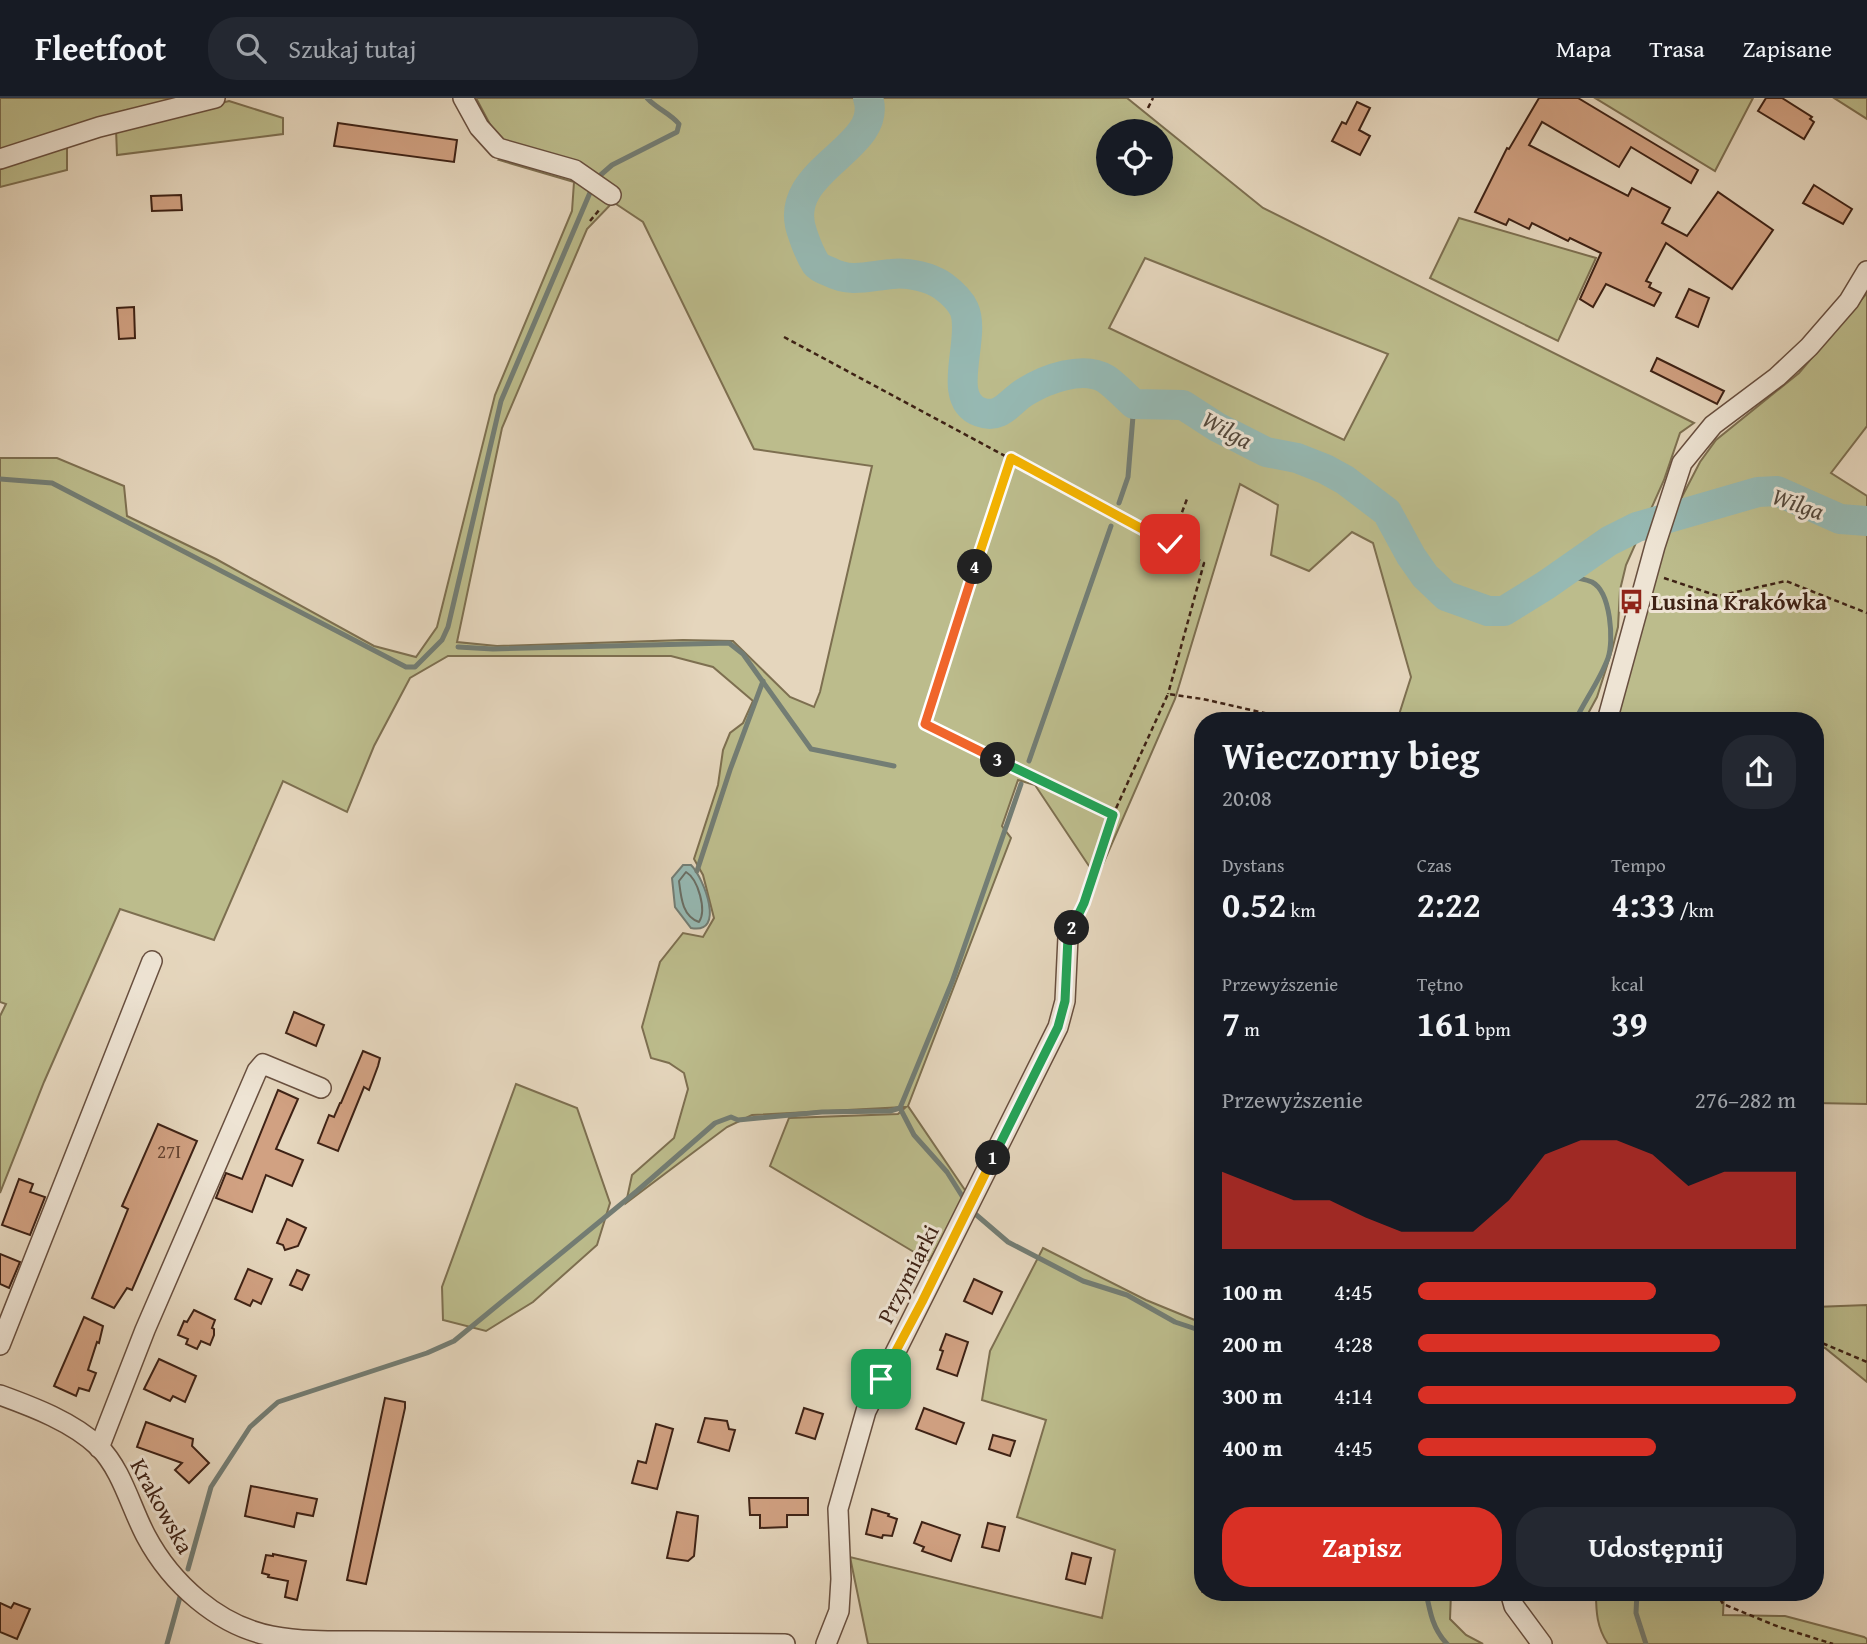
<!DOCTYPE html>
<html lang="pl">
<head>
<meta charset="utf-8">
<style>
	body { margin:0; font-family:"Gentium Book Plus",serif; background:#242831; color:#f1f3f6; height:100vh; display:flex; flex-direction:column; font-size:26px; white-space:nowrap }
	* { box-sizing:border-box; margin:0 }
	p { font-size:23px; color:#9ea1a6 }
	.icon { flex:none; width:38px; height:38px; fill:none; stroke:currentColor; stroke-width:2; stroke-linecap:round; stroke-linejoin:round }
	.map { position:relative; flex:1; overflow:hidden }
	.panel { position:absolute; left:1194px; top:614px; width:630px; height:889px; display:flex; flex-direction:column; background:#171b24; border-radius:28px; box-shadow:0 7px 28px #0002 }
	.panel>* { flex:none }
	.fabs { position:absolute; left:1096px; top:21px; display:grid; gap:14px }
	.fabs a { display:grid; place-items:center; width:77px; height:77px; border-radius:50%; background:#171b24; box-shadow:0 7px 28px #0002; font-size:35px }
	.pin { position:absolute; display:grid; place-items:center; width:60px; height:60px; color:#fff; margin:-30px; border-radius:14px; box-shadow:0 4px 10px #0006 }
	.km { position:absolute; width:35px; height:35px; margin:-18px; border-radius:50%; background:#222; color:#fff; font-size:19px; line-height:35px; text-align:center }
	.round { display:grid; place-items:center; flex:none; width:74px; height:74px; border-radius:28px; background:#242831 }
	.headline { display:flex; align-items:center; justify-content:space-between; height:119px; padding:0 28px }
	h1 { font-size:38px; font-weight:600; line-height:52px }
	.stats { display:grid; grid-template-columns:repeat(3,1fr); gap:10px; height:119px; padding:7px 28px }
	.stats div { display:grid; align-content:center }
	.stats b { font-size:35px; font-weight:600 }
	.stats small { font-size:19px; font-weight:400 }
	.stats p { font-size:19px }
	.chart { height:196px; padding:14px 28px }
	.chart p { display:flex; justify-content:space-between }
	.chart svg { width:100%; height:126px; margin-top:7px; fill:#d93025; opacity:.7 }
	.button { display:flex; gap:14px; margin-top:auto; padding:14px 28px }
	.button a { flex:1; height:80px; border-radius:28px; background:#d93025; color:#fff; font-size:28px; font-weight:600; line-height:80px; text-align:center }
	.button a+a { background:#242831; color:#f1f3f6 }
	ul { padding:0 28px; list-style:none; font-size:23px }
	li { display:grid; grid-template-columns:112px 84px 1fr; align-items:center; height:52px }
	li i { height:18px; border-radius:9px; background:#d93025 }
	header { display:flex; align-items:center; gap:42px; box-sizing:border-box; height:98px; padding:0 35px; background:#171b24; border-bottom:2px solid #363941 }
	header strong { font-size:33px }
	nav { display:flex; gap:38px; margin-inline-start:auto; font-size:24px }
	.search { width:490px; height:63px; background:#242831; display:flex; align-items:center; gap:18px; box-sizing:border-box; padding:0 24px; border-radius:28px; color:#9ea1a6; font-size:26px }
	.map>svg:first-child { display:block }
	.green { fill:#bcbc8c; stroke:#7d6f50; stroke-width:2; fill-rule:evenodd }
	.water { fill:#96b9b3; stroke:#737d74; stroke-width:2 }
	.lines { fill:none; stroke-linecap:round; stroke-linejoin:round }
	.shore { stroke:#6a6e64; stroke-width:2 }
	.stream { stroke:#737d74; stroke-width:5 }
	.river { stroke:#96b9b3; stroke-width:30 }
	.building { fill:#d1a182; stroke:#3e2215; stroke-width:2 }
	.minor-casing { stroke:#684f3f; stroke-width:22 }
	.path { stroke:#3e2215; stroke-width:2.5; stroke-dasharray:5 3.5; stroke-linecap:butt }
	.minor { stroke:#eee4d4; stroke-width:19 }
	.split-1-casing { stroke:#fff; stroke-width:14 }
	.split-2-casing { stroke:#fff; stroke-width:14 }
	.split-3-casing { stroke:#fff; stroke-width:14 }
	.split-4-casing { stroke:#fff; stroke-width:14 }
	.split-5-casing { stroke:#fff; stroke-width:14 }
	.split-1 { stroke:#f5b400; stroke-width:9 }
	.split-2 { stroke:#22a559; stroke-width:9 }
	.split-3 { stroke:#22a559; stroke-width:9 }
	.split-4 { stroke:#f0652b; stroke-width:9 }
	.split-5 { stroke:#f5b400; stroke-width:9 }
	.labels { text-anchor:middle; stroke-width:6; stroke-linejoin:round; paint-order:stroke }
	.number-label { font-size:19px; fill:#634230 }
	.poi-label { font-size:23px; font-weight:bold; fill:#3e2215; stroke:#eee4d4; text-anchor:start }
	.street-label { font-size:23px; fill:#3e2215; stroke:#eee4d4 }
	.water-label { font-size:24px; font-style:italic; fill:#54483c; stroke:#eee4d4 }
</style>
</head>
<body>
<header>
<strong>Fleetfoot</strong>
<div class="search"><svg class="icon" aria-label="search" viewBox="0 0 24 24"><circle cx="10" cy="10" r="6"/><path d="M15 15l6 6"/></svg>Szukaj tutaj</div>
<nav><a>Mapa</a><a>Trasa</a><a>Zapisane</a></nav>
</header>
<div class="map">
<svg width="1867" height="1546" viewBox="0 0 1867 1546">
	<rect width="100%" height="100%" fill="#e5d6bd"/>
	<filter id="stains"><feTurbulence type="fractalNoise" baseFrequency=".00286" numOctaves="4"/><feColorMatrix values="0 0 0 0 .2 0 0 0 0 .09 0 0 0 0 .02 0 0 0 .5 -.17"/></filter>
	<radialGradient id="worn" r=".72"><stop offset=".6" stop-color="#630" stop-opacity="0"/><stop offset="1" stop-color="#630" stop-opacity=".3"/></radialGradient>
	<g class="green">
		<path d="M 0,0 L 176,0 L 0,53 Z"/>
		<path d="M 476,0 L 1127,0 L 1263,110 L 1694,325 L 1680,335 L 1664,382 L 1626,467 L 1620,492 L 1618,529 L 1612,552 L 1597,599 L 1584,623 L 1397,623 L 1411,579 L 1373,445 L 1352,434 L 1309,473 L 1271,457 L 1278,407 L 1240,386 L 1175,601 L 1097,780 L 1035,687 L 1018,682 L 1002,728 L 1011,740 L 908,1008 L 969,1098 L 929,1163 L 770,1068 L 789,1020 L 898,1016 L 906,1009 L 752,1017 L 727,1029 L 626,1105 L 632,1077 L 674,1040 L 688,991 L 684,975 L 669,965 L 651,960 L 642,929 L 660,864 L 683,835 L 703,839 L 714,820 L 703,777 L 694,761 L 718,687 L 723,652 L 730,635 L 743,625 L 753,603 L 713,569 L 671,558 L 448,558 L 410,580 L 374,648 L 347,714 L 283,683 L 214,842 L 120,811 L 44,984 L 0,1095 L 0,918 L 6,906 L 0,904 L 0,360 L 57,360 L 124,388 L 127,418 L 216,461 L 374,548 L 416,559 L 437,529 L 495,297 L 572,113 L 574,84 L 499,62 L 512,53 L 493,32 ZM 1108,33 L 1160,33 L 1160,86 L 1108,86 ZM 613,104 L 643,124 L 754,351 L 872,368 L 820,594 L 814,609 L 790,599 L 733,543 L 683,542 L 497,548 L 457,544 L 502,330 L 587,131 ZM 1145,160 L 1388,256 L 1344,342 L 1109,230 Z"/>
		<path d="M 1595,0 L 1753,0 L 1715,73 Z"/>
		<path d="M 1834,0 L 1867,0 L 1867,21 Z"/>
		<path d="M 229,3 L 283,20 L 283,36 L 117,57 L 116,31 Z"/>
		<path d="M 67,46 L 67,72 L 0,89 L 0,69 Z"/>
		<path d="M 1459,120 L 1596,160 L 1558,243 L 1430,180 Z"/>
		<path d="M 1867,195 L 1867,328 L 1831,375 L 1867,398 L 1867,1006 L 1815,1005 L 1815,623 L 1616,623 L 1671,420 L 1700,364 L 1716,342 L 1799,275 Z"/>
		<path d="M 516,986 L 577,1010 L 610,1105 L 597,1147 L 533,1204 L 486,1233 L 443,1222 L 442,1189 Z"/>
		<path d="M 1043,1150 L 1146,1202 L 1202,1225 L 1202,1494 L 1451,1495 L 1450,1521 L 1466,1537 L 1483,1546 L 868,1546 L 850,1459 L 1102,1520 L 1115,1452 L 1017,1419 L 1046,1322 L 982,1302 L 990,1253 Z"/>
		<path d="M 1867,1207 L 1867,1284 L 1825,1250 L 1815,1247 L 1815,1209 Z"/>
		<path d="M 1596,1495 L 1724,1495 L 1723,1517 L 1785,1518 L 1864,1539 L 1867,1541 L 1867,1546 L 1608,1546 C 1597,1530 1596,1514 1596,1495 Z"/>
	</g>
	<path class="water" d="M 683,767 L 691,767 C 704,780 726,837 691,830 L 675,809 L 672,780 Z"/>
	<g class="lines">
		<path class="shore" d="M 686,774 C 698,781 707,812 699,824 C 682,818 681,799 679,783 Z"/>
		<g class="stream">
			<path d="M 596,81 L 612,67 L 677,34 L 679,26 C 670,15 657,11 647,0"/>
			<path d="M 0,381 L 52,385 L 406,569 L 415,569 L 442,542 L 448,529 L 501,303 L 592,90"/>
			<path d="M 1119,405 L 1128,379 L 1134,306"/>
			<path d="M 1561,474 C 1571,480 1583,480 1592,484 C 1611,494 1614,543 1608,560 C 1600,582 1585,602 1575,623"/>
			<path d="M 458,549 L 493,551 L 729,545 L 743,556 L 811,651 L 894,668"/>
			<path d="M 1029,663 L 1111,428"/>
			<path d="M 697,773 L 730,672 L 763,583"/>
			<path d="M 964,1101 L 947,1074 L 914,1037 L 900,1010 L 952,884 L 1021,686"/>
			<path d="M 973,1114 L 1008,1144 L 1083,1183 L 1127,1197 L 1175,1224 L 1202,1233"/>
			<path d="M 188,1471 L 211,1389 L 250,1329 L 278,1304 L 427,1255 L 454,1243 L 637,1093 L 715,1025 L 731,1019 L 738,1022 L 822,1014 L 890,1013 L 900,1010"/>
			<path d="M 1426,1494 C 1430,1515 1433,1531 1447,1546"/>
			<path d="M 1637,1494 L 1636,1515 L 1646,1546"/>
			<path d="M 167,1546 L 180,1499"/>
		</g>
		<path class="river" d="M 868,0 C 885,52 777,72 803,137 C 806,146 811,158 816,166 C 819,170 825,172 830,174 C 851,185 869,178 892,176 C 908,174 930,179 943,188 C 951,194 960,202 964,211 C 977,239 944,301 980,314 C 1001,322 1010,303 1025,294 C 1046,281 1083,267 1106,281 C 1116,288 1125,298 1134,306 L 1183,307 L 1217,329 L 1266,354 L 1297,360 L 1325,371 L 1345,382 L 1387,414 L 1411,458 L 1425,478 L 1446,498 L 1488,513 L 1504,513 L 1546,487 L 1609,443 L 1637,429 L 1758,394 L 1777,393 L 1840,421 L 1867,423"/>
	</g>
	<g class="building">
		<path d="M 1539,0 L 1578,0 L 1698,72 L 1691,85 L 1631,49 L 1619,69 L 1542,24 L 1529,47 L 1628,98 L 1632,90 L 1670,110 L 1662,125 L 1687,138 L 1718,94 L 1773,132 L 1732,191 L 1666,145 L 1646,183 L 1651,185 L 1649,189 L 1661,195 L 1654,208 L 1606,186 L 1593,209 L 1580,201 L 1601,155 L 1570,140 L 1568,143 L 1532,125 L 1529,131 L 1509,121 L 1506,127 L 1475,114 L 1507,50 L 1509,51 Z"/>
		<path d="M 1766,0 L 1782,0 L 1812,19 L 1810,21 L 1814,24 L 1804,41 L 1758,13 Z"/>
		<path d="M 1357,4 L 1370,10 L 1359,32 L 1370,38 L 1360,57 L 1332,43 L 1342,24 L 1346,26 Z"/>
		<path d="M 338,25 L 457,42 L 454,64 L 334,48 Z"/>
		<path d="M 1814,87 L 1852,111 L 1843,126 L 1803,105 Z"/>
		<path d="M 181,97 L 182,112 L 152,113 L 151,98 Z"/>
		<path d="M 1689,191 L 1709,200 L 1698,229 L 1676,219 Z"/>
		<path d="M 134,209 L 135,240 L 119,241 L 117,210 Z"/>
		<path d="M 1657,260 L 1724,293 L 1717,306 L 1651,273 Z"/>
		<path d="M 294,914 L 324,927 L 316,948 L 286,935 Z"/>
		<path d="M 363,953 L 380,960 L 378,968 L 369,992 L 364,989 L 338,1053 L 318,1045 L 329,1017 L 334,1019 L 340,1005 L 341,1005 Z"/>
		<path d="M 278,992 L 298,1001 L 276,1051 L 303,1062 L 292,1088 L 266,1077 L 252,1114 L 216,1100 L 226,1075 L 242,1081 Z"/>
		<path d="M 158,1026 L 197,1043 L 132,1192 L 127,1190 L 114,1210 L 92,1200 L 128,1111 L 122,1108 Z"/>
		<path d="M 19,1081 L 33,1086 L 30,1094 L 45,1099 L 30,1137 L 2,1127 Z"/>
		<path d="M 287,1121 L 306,1130 L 298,1148 L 285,1152 L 283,1147 L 277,1145 Z"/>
		<path d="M 0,1156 L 20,1164 L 9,1190 L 0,1186 Z"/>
		<path d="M 248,1171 L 272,1181 L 261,1206 L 253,1202 L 250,1208 L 235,1201 Z"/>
		<path d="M 297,1172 L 309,1177 L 302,1192 L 290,1187 Z"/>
		<path d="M 974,1181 L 1002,1194 L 992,1216 L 964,1203 Z"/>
		<path d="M 194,1212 L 215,1222 L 212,1230 L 214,1231 L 214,1237 L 210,1247 L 201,1243 L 197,1251 L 186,1246 L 188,1241 L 178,1237 L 184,1223 L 187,1224 Z"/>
		<path d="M 84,1219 L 103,1228 L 99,1245 L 97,1244 L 88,1272 L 96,1275 L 89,1293 L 79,1290 L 76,1298 L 54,1288 Z"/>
		<path d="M 946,1236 L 968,1244 L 957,1278 L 937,1271 L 943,1253 L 940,1252 Z"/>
		<path d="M 159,1261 L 196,1278 L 185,1304 L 173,1298 L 170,1303 L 144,1291 Z"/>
		<path d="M 385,1300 L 405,1304 L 405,1310 L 366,1486 L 347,1482 Z"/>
		<path d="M 804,1310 L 823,1316 L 815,1341 L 796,1335 Z"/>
		<path d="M 924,1310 L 964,1325 L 956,1346 L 916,1331 Z"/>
		<path d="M 705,1320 L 727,1323 L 729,1331 L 735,1332 L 729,1353 L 698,1344 Z"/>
		<path d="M 146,1324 L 193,1341 L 192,1348 L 209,1365 L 189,1385 L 175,1372 L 182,1365 L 137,1349 Z"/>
		<path d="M 656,1326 L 673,1331 L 657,1391 L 632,1385 L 638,1363 L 646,1365 Z"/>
		<path d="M 993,1337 L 1015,1343 L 1010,1358 L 989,1351 Z"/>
		<path d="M 251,1388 L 317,1401 L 313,1418 L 297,1415 L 294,1429 L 245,1418 Z"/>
		<path d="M 749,1400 L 808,1400 L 808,1417 L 787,1417 L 787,1429 L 760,1430 L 760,1417 L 750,1417 Z"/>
		<path d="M 872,1411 L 889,1416 L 888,1418 L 897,1421 L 892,1438 L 883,1437 L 882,1440 L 866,1436 Z"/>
		<path d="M 677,1414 L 698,1418 L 694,1458 L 688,1463 L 667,1460 Z"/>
		<path d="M 922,1424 L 960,1437 L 951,1463 L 922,1453 L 924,1449 L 914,1445 Z"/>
		<path d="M 988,1425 L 1005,1429 L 999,1453 L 982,1449 Z"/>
		<path d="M 1072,1455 L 1091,1460 L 1085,1486 L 1066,1481 Z"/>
		<path d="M 273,1456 L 306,1463 L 297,1502 L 285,1499 L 288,1483 L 268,1479 L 269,1477 L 262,1475 L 266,1457 L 273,1458 Z"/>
		<path d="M 0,1505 L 11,1510 L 14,1505 L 30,1511 L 17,1541 L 0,1534 Z"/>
	</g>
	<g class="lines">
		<defs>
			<g id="minor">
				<path d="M 463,0 L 479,29 L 498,50 L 575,72 L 611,97"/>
				<path d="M 0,61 L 99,29 L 215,0"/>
				<path d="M 1607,623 L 1655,448 L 1682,365 L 1713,327 L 1777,279 L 1809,249 L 1849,203 L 1867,173"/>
				<path d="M 0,1247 L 152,863"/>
				<path d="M 0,1297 C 33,1309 73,1324 99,1349 C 122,1372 131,1410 146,1438 C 171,1485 218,1528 272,1538 C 303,1544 335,1543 367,1543 L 785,1546"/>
				<path d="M 99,1350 L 145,1232 L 257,973 L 263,966 L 321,990"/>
				<path d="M 1510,1494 L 1514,1508 L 1542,1546"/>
				<path d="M 826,1546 L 839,1513 L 841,1481 L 838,1411 L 866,1313 L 1058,929 L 1065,903 L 1068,839"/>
			</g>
		</defs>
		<use href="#minor" class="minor-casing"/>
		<g class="path">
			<path d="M 1148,10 L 1153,0"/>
			<path d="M 590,123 L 600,111"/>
			<path d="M 784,239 L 1204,465 L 1168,596"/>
			<path d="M 1011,360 L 925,626 L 1113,717"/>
			<path d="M 1170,446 L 1187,401"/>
			<path d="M 1664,480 L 1718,498 L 1786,483 L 1867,515"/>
			<path d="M 1076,822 L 1084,805 L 1113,717 L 1168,596 L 1203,601 L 1299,623"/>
			<path d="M 1815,1242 L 1867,1264"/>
			<path d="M 1716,1494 L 1723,1506 L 1779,1529 L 1833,1546"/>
		</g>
		<use href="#minor" class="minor"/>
	</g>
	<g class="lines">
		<defs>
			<path id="split-1" d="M 881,1281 L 922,1204 L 993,1060"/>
			<path id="split-2" d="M 993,1060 L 1058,929 L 1065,903 L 1068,839 L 1072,830"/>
			<path id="split-3" d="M 998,662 L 1113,717 L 1084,805 L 1072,830"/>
			<path id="split-4" d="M 975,469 L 925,626 L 998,662"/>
			<path id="split-5" d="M 975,469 L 1011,360 L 1170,446"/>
		</defs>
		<use href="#split-1" class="split-1-casing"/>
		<use href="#split-2" class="split-2-casing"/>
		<use href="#split-3" class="split-3-casing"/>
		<use href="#split-4" class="split-4-casing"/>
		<use href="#split-5" class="split-5-casing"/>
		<use href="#split-1" class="split-1"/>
		<use href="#split-2" class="split-2"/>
		<use href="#split-3" class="split-3"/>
		<use href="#split-4" class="split-4"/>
		<use href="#split-5" class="split-5"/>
	</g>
	<defs>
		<symbol id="bus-bare" viewBox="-9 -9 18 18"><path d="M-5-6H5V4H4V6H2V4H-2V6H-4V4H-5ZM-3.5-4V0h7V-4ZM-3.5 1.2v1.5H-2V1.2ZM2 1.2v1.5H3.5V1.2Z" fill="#8f2418" stroke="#eee4d4" stroke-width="2.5" paint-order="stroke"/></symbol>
	</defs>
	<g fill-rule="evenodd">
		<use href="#bus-bare" x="1614" y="486" width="35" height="35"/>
	</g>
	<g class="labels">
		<g class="number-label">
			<text x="169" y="1060">27I</text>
		</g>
		<g class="poi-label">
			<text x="1651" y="512">Lusina Krakówka</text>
		</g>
		<g class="street-label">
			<text transform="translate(908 1176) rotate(-63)" y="8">Przymiarki</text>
			<text transform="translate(162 1408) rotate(61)" y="8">Krakowska</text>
		</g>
		<g class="water-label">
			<text transform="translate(1227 332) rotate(29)" y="8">Wilga</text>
			<text transform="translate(1798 406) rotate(19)" y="8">Wilga</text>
		</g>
	</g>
	<rect width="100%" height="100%" filter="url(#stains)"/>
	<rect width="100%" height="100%" fill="url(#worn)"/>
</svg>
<div class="fabs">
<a><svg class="icon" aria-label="locate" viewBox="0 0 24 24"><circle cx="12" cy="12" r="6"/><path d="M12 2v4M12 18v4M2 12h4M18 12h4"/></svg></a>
</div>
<div class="pin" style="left:881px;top:1281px;background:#1e9e55"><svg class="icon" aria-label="arrive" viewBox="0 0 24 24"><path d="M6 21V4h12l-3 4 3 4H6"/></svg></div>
<div class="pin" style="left:1170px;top:446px;background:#d93025"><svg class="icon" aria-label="check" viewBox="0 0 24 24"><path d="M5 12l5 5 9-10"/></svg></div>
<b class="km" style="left:993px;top:1060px">1</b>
<b class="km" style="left:1072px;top:830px">2</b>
<b class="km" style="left:998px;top:662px">3</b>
<b class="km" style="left:975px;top:469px">4</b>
<section class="panel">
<div class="headline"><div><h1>Wieczorny bieg</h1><p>20:08</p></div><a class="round"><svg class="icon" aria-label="share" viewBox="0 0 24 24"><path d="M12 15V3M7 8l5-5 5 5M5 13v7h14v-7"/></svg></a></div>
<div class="stats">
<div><p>Dystans</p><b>0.52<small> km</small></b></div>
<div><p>Czas</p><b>2:22</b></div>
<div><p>Tempo</p><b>4:33<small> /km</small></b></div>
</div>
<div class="stats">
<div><p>Przewyższenie</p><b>7<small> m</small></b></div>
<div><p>Tętno</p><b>161<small> bpm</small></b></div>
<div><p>kcal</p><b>39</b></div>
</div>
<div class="chart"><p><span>Przewyższenie</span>276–282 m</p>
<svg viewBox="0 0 160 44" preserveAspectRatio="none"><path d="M0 44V17L10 22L20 27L30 27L40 33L50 38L60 38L70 38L80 27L90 11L100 6L110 6L120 11L130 22L140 17L150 17L160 17V44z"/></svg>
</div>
<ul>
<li><b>100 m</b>4:45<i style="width:63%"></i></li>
<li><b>200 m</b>4:28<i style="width:80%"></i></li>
<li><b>300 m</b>4:14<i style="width:100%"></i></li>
<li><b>400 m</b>4:45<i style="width:63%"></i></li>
</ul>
<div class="button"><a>Zapisz</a><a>Udostępnij</a></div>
</section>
</div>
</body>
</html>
